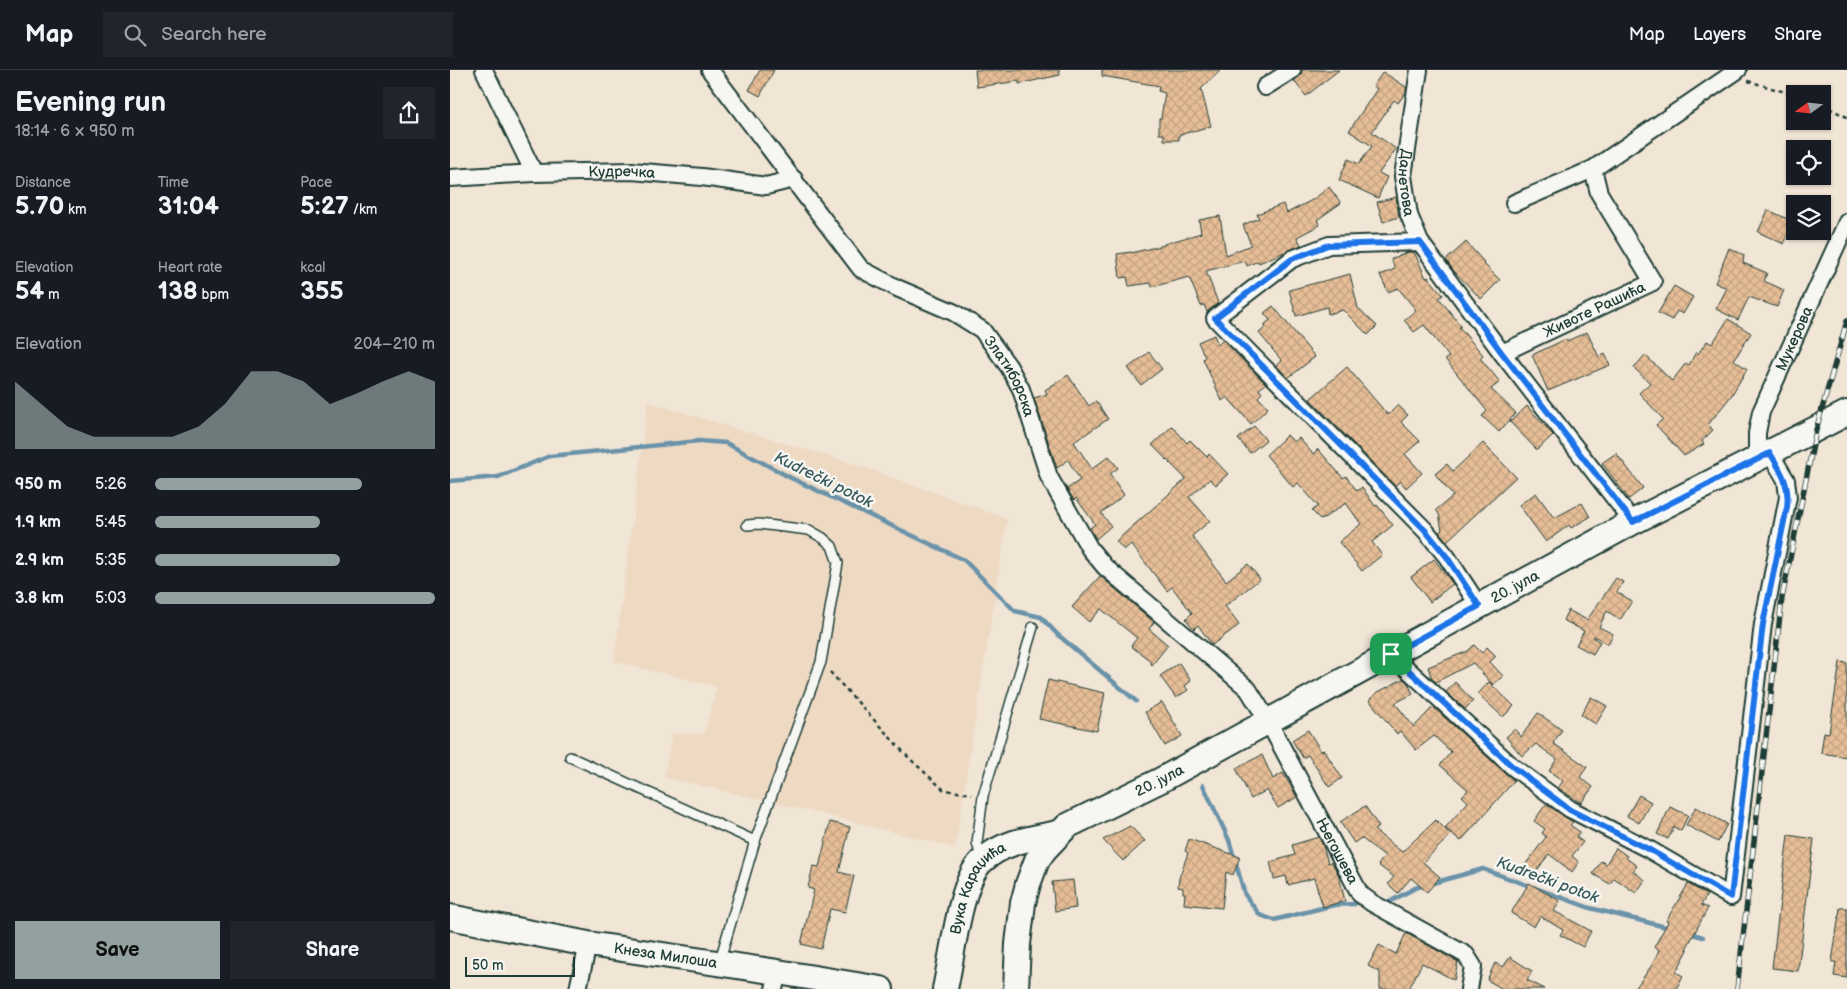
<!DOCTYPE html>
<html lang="en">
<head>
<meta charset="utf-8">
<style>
	body { margin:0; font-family:"Balsamiq Sans",sans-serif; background:#20242c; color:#f1f3f6; height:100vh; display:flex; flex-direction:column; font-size:19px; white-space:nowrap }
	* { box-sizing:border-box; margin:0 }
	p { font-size:16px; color:#9ea1a6 }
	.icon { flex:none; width:28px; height:28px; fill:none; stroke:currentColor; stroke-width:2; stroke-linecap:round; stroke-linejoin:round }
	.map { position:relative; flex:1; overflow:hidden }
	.side { display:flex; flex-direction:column; background:#171b24; width:450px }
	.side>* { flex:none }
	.needle { width:32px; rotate:255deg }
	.fabs { position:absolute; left:1336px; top:15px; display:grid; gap:10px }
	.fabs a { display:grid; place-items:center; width:45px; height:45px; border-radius:0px; background:#171b24; box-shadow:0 1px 4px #0004; font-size:25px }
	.scale { position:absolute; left:15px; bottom:12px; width:110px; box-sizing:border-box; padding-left:5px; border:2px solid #1f3d34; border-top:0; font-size:14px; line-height:18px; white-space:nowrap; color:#1f3d34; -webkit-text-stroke:4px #f6f6f2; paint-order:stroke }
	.pin { position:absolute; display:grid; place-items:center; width:42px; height:42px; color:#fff; margin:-21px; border-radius:10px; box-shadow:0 2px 8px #0006 }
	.round { display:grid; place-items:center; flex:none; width:52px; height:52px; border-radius:0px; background:#20242c }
	.head { display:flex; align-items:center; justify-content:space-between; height:85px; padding:0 15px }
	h1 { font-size:28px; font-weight:800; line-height:38px }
	.metrics { display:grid; grid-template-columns:repeat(3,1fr); gap:8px; height:85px; padding:5px 15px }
	.metrics div { display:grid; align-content:center }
	.metrics b { font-size:25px; font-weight:800 }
	.metrics small { font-size:14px; font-weight:400 }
	.metrics p { font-size:14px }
	.chart { height:140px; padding:10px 15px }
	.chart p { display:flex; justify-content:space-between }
	.chart svg { width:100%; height:90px; margin-top:5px; fill:#92a19f; opacity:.7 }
	.cta { display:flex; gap:10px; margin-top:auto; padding:10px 15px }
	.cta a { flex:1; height:58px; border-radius:0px; background:#92a19f; color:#111; font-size:20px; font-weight:800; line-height:58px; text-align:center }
	.cta a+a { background:#20242c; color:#f1f3f6 }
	ul { padding:0 15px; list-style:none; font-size:16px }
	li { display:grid; grid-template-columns:80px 60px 1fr; align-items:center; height:38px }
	li i { height:12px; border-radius:6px; background:#92a19f }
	header { display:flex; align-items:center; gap:30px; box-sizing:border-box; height:70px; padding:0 25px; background:#171b24; border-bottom:1px solid #363941 }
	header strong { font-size:24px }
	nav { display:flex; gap:28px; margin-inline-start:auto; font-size:18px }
	.search { width:350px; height:45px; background:#20242c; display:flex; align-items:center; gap:12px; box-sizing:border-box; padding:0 18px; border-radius:0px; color:#9ea1a6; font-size:19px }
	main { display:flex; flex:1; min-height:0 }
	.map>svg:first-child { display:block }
	.built { fill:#eed9c3 }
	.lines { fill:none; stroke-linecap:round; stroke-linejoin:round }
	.stream { stroke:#6a93aa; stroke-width:4.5 }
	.building { fill:url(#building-cross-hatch); stroke:#1f3d34 }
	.lane-casing { stroke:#1f3d34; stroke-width:12 }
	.street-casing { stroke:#1f3d34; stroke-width:20 }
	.secondary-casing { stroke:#1f3d34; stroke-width:28 }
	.path { stroke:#1f3d34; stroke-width:2.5; stroke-dasharray:4 4; stroke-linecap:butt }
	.lane { stroke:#f6f6f2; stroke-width:9 }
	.street { stroke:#f6f6f2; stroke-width:16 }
	.secondary { stroke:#f6f6f2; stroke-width:24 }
	.rail-casing { stroke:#1f3d34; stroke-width:5.5 }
	.rail { stroke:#f6f6f2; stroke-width:4; stroke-dasharray:11; stroke-linecap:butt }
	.route-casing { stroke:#fff; stroke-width:10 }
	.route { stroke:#1a73e8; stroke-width:6 }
	.labels { text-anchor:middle; stroke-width:5; stroke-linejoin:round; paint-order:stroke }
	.street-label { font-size:15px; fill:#1f3d34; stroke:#f6f6f2 }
	.water-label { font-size:16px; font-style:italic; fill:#385a5b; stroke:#f6f6f2 }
</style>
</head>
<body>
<header>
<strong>Map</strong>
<div class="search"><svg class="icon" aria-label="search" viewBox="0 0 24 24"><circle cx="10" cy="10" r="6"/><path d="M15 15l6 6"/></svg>Search here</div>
<nav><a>Map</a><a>Layers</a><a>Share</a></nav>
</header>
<main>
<section class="side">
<div class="head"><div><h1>Evening run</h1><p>18:14 · 6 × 950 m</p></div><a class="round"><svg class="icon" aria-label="share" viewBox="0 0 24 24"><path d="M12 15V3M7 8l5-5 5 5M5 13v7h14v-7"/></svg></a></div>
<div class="metrics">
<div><p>Distance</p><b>5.70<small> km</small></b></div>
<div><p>Time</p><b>31:04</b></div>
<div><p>Pace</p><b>5:27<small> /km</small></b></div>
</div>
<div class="metrics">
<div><p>Elevation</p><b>54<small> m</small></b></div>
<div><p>Heart rate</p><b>138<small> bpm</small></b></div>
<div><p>kcal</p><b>355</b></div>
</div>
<div class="chart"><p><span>Elevation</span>204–210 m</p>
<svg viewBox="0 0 160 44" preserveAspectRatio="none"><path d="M0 44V11L10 22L20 33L30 38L40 38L50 38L60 38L70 33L80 22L90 6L100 6L110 11L120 22L130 17L140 11L150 6L160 11V44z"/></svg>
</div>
<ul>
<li><b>950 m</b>5:26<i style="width:74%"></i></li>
<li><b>1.9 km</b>5:45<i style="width:59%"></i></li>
<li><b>2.9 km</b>5:35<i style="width:66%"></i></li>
<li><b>3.8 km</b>5:03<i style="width:100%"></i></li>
</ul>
<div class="cta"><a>Save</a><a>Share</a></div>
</section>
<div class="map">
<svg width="1397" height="919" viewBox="0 0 1397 919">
	<defs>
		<pattern id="building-cross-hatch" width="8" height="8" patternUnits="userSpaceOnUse" patternTransform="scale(1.25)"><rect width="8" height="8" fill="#e6bd96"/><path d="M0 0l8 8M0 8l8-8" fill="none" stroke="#c5a382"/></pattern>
	</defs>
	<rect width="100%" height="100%" fill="#f1e5d6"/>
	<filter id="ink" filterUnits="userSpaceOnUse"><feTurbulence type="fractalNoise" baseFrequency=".02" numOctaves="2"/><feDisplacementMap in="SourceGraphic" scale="10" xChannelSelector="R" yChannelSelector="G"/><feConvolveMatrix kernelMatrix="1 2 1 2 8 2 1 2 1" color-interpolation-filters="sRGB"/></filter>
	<g filter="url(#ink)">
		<path class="built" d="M 198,332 L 411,396 L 557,449 L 505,778 L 397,750 L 214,707 L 222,664 L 254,664 L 267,617 L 164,591 Z"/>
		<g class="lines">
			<g class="stream">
				<path d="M 0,411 L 48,407 L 100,386 L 249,371 L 276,373 L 341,408 L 514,490 L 565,541 L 591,547 L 607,564 L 686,631"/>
				<path d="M 753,715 L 779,770 L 795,825 L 810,845 L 824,850 L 884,835 L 905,834"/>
				<path d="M 937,832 L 941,831 L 965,818 L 1033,799 L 1140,838 L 1220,858"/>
				<path d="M 1239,863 L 1253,867"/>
			</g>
		</g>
		<g class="building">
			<path d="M 310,0 L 324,0 L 310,26 L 299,20 Z"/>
			<path d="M 525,0 L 609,0 L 610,5 L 569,14 L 569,11 L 527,17 Z"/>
			<path d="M 652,0 L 771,0 L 751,19 L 761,56 L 729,65 L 729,70 L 714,70 L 714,64 L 709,64 L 709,48 L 711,48 L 715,23 L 708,21 L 709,16 L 652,6 Z"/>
			<path d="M 852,0 L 889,0 L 856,26 L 844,11 L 851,5 Z"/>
			<path d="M 933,2 L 956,17 L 956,22 L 948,33 L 944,30 L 922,62 L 946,79 L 929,103 L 937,107 L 928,128 L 889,110 L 898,89 L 909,94 L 922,76 L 899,61 L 927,19 L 923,16 Z"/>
			<path d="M 879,117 L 891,133 L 867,150 L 870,155 L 847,167 L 851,175 L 809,193 L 808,191 L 797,196 L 795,191 L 756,201 L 768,233 L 757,242 L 754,235 L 751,236 L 739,207 L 702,217 L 701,213 L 679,216 L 677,207 L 670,208 L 667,184 L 681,182 L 681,183 L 714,175 L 714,174 L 751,163 L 749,150 L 770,146 L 776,185 L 801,175 L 793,155 L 809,148 L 807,144 L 833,134 L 837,143 L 864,129 Z"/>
			<path d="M 946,127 L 949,147 L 933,152 L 927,132 Z"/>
			<path d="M 1318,140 L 1344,152 L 1334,174 L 1308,162 Z"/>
			<path d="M 1016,172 L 1034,192 L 1033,193 L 1050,210 L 1031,229 L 1004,201 L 996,190 Z"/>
			<path d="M 1279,178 L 1294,185 L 1293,193 L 1317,203 L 1314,211 L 1334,220 L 1327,237 L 1299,227 L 1288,250 L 1266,239 L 1277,218 L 1265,213 Z"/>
			<path d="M 958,182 L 964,182 L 976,208 L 978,207 L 993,225 L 989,228 L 1011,256 L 1009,257 L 1033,285 L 1030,288 L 1050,312 L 1041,319 L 1066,343 L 1049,362 L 1032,346 L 1037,341 L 995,289 L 999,287 L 974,255 L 964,262 L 954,250 L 966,240 L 948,218 L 938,222 L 930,205 L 945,199 L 941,189 Z"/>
			<path d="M 900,204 L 908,238 L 927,256 L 918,265 L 893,240 L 878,244 L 877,237 L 846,246 L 839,220 Z"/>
			<path d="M 1224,216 L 1243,227 L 1233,244 L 1227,241 L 1222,250 L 1208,243 Z"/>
			<path d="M 823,236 L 865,287 L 838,308 L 826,295 L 832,291 L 809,263 L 816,257 L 814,255 L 820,250 L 814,243 Z"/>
			<path d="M 1278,249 L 1301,263 L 1284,290 L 1297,299 L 1281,326 L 1258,355 L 1263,360 L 1252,371 L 1254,374 L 1234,386 L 1206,355 L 1213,349 L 1189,323 L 1200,313 L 1184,298 L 1195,285 L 1222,311 L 1236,293 L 1239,295 L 1246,282 L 1248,284 L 1257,271 L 1262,274 Z"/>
			<path d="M 1137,262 L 1149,287 L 1155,284 L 1160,295 L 1098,321 L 1082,285 L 1116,269 L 1117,271 Z"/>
			<path d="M 764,265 L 768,275 L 773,270 L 816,314 L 809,319 L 812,323 L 808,327 L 818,338 L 801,354 L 777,327 L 772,331 L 753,289 L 755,287 L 748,272 Z"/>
			<path d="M 699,282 L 712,299 L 691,315 L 678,298 Z"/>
			<path d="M 897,297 L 938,345 L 948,335 L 958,345 L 951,352 L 970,371 L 955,384 L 972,403 L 956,418 L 950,411 L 945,416 L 860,329 Z"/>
			<path d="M 618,305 L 639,336 L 646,331 L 658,349 L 624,372 L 642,399 L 659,386 L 668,398 L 660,404 L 674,425 L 651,443 L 661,456 L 646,469 L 640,458 L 645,454 L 626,428 L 624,430 L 617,419 L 630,410 L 618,390 L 607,398 L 584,328 L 597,324 L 595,320 Z"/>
			<path d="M 1077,336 L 1103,365 L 1087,380 L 1060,352 Z"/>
			<path d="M 722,356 L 737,373 L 740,370 L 757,387 L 759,384 L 778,404 L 766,415 L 760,409 L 739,427 L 760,451 L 742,466 L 776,511 L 798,494 L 810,509 L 775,536 L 789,555 L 762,575 L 748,555 L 744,559 L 736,549 L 742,543 L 722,517 L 717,521 L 681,474 L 674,480 L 666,471 L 736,409 L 702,375 Z"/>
			<path d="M 804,356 L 816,370 L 800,383 L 788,369 Z"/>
			<path d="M 837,365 L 844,372 L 849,368 L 863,384 L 868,379 L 893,408 L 896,406 L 907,421 L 912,417 L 925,436 L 927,435 L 943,455 L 922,472 L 932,485 L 912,501 L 889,472 L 911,454 L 896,433 L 871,450 L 862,441 L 868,436 L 848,413 L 843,417 L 816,385 Z"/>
			<path d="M 1033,373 L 1066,407 L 997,471 L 989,462 L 992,460 L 989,444 L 986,440 L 1003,426 L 985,404 L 997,394 L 1003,401 Z"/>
			<path d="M 1166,383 L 1193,418 L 1179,429 L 1152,393 Z"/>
			<path d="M 1086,423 L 1104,448 L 1132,433 L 1140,447 L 1121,458 L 1119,455 L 1096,472 L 1069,435 Z"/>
			<path d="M 984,489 L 1003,514 L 980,532 L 961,507 Z"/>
			<path d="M 650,506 L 704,552 L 699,559 L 718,575 L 702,595 L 698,589 L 681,576 L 687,568 L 651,539 L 639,552 L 622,537 Z"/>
			<path d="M 1166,508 L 1173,512 L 1167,522 L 1182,531 L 1170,550 L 1157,541 L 1149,557 L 1163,564 L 1158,574 L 1144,566 L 1144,568 L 1150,572 L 1143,584 L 1126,575 L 1134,561 L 1113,550 L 1118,540 L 1137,550 Z"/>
			<path d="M 1024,575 L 1032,583 L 1037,577 L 1046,586 L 1040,592 L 1053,606 L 1043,615 L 1023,593 L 986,612 L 982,609 L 978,597 L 1018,581 Z"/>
			<path d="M 1390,592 L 1397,593 L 1397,687 L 1371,683 L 1374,662 L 1379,663 Z"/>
			<path d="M 729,593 L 741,611 L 735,616 L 738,620 L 726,628 L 710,606 Z"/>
			<path d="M 953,609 L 958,613 L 963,624 L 945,633 L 964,657 L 983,637 L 1064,711 L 1011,771 L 995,758 L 1018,732 L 1012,726 L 1018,720 L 990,695 L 1001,682 L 984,666 L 966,680 L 950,661 L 947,664 L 919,630 L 928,622 Z"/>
			<path d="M 598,610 L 655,623 L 647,661 L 589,649 Z"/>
			<path d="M 1005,612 L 1023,631 L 1015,639 L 996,622 Z"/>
			<path d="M 1039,612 L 1064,636 L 1053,647 L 1028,624 Z"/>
			<path d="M 1141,627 L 1157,636 L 1146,654 L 1131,645 Z"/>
			<path d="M 712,632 L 732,666 L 715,676 L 695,642 Z"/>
			<path d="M 1088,643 L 1112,660 L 1103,673 L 1137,697 L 1130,707 L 1143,717 L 1131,733 L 1108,718 L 1113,711 L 1099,701 L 1107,689 L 1086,674 L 1072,686 L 1056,667 L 1065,659 L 1071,667 Z"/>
			<path d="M 858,660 L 871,681 L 874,680 L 892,708 L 879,717 L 858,685 L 853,688 L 842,670 Z"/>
			<path d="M 812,685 L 823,709 L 833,703 L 847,727 L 828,738 L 817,720 L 801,729 L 786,698 Z"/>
			<path d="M 1189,725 L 1201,732 L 1189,753 L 1177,746 Z"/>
			<path d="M 1096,734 L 1123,752 L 1120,755 L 1130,762 L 1126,767 L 1133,772 L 1122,786 L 1129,792 L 1122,802 L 1099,784 L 1082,807 L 1072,799 L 1096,767 L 1092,763 L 1095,759 L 1084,751 Z"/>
			<path d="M 915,736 L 929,757 L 924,760 L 952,782 L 986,750 L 1001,765 L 973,792 L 990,807 L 977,822 L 961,808 L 948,823 L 938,814 L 944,807 L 928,795 L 935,786 L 911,768 L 904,773 L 890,752 Z"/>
			<path d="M 1220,737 L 1238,745 L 1231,761 L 1224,757 L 1218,769 L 1207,764 Z"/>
			<path d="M 1246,737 L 1277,754 L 1268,772 L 1236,755 Z"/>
			<path d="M 380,752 L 400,757 L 389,802 L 404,806 L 395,842 L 380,839 L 371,879 L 351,874 L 364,820 L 358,818 L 363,796 L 369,797 Z"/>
			<path d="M 680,756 L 695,771 L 673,791 L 653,770 Z"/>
			<path d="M 1338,765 L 1364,769 L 1348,901 L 1322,898 Z"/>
			<path d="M 869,767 L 873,776 L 878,793 L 882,792 L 889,806 L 895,831 L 873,837 L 864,808 L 838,815 L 836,806 L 824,809 L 820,792 L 845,785 L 842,775 Z"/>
			<path d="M 739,769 L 790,787 L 783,805 L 776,802 L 772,838 L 734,834 L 735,823 L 733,823 L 733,818 L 728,817 L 729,808 L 738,783 L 735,781 Z"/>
			<path d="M 1166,778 L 1177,786 L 1176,788 L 1187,796 L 1183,801 L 1195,810 L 1186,823 L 1164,808 L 1160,814 L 1143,804 L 1151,791 L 1156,794 Z"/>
			<path d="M 623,810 L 626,838 L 605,841 L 602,812 Z"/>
			<path d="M 1079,813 L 1110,831 L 1104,841 L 1141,861 L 1133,877 L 1110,865 L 1113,860 L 1090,846 L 1084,857 L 1061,843 Z"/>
			<path d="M 1238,814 L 1257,825 L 1251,835 L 1258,838 L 1236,879 L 1238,880 L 1226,902 L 1233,906 L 1226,919 L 1185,919 L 1202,895 L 1209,880 L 1204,877 L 1218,852 L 1216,851 Z"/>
			<path d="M 1390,838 L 1397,838 L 1397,908 L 1384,906 L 1386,892 L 1382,892 Z"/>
			<path d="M 956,863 L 1008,892 L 1004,910 L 972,893 L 959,919 L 930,919 L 930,902 L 918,896 L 929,875 L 946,884 Z"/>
			<path d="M 1060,887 L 1082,901 L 1077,910 L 1095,919 L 1053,919 L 1037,910 L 1045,893 L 1053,897 Z"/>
		</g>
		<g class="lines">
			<defs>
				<g id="lane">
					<path d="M 120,687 L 305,771"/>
					<path d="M 532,790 L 527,773 L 533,726 L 583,557"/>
					<path d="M 269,893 L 305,771 L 371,592 L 388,493 L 382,476 L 373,468 L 359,460 L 309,454 L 297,455"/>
				</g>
				<g id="street">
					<path d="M 34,0 L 84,103"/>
					<path id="s1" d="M 260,0 L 411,199 L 447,218 L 503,242 L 532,260 L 559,297 L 571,319 L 599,407 L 640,479 L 655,497 L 798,619 L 818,651 L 910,824 L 922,833 L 1016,885 L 1023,896 L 1019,919"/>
					<path id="s2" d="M 969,0 L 953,106 L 959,145 L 970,172 L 1052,283 L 1183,452"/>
					<path d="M 815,17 L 842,0"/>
					<path id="s3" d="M 0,108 L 84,103 L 181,101 L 252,107 L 316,116 L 344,109"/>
					<path d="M 1064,133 L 1143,99 L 1288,0"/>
					<path d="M 970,172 L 879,175 L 842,189 L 765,248 L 975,460 L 997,487 L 1029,536"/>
					<path id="s4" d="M 1052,283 L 1203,212 L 1149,123 L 1143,99"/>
					<path id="s5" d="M 1307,389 L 1307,363 L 1311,342 L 1397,152"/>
					<path d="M 941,584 L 1063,697 L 1120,739 L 1200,780 L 1281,827 L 1313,554 L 1338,427 L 1336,410 L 1320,383"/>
					<path d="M 128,919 L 138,874"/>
					<path d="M 324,919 L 328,902"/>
				</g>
				<g id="secondary">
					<path id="s6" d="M 0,847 L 138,874 L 328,902 L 431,919"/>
					<path id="s7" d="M 495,919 C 502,888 510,812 531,792 C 551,772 582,768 608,763"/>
					<path id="s8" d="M 566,919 L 568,874 L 573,833 L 578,814 L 587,790 L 595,779 L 617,756 L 711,710 L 1183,452 L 1397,343"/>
				</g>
			</defs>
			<use href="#lane" class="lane-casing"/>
			<use href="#street" class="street-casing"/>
			<use href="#secondary" class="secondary-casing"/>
			<g class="path">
				<path d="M 1298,11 L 1345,25"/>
				<path d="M 1372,35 L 1397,47"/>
				<path d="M 380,602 L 459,688 L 494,720 L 522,724"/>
			</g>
			<use href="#lane" class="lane"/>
			<use href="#street" class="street"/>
			<use href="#secondary" class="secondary"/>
			<defs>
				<path id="rail" d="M 1287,919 L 1332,528 L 1366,360 L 1397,251"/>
			</defs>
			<use href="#rail" class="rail-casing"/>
			<use href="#rail" class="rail"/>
		</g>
	</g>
	<g class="lines" filter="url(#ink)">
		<defs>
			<path id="route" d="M 970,172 L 1052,283 L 1183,452 L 1320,383 C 1331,401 1340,414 1337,437 L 1313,554 L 1281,827 L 1200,780 L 1120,740 L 1063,697 L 941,584 L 1029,536 L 997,487 L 975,460 L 765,248 L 842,189 L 878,175 Z"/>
		</defs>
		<use href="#route" class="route-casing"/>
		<use href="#route" class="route"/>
	</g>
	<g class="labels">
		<g class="street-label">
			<text dy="5" stroke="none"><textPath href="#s3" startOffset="172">Кудречка</textPath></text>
			<text dy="5" stroke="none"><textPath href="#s2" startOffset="114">Данетова</textPath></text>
			<text dy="5" stroke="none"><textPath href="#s4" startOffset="102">Животе Рашића</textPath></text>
			<text dy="5" stroke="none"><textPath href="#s5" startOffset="128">Мукерова</textPath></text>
			<text dy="5" stroke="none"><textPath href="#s1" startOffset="440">Златиборска</textPath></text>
			<text dy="5" stroke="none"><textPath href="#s8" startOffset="685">20. јула</textPath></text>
			<text dy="5" stroke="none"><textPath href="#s8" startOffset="280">20. јула</textPath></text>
			<text dy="5" stroke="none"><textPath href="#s1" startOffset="1028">Његошева</textPath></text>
			<text dy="5" stroke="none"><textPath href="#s7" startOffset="109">Вука Караџића</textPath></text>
			<text dy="5" stroke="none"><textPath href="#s6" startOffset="219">Кнеза Милоша</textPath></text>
		</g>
		<g class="water-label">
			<text transform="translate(374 409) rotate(26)" y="6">Kudrečki potok</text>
			<text transform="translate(1098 809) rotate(20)" y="6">Kudrečki potok</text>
		</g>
	</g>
</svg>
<div class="fabs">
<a><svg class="needle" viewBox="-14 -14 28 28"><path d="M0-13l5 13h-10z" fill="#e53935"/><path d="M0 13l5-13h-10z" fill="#9ea1a6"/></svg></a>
<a><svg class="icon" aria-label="locate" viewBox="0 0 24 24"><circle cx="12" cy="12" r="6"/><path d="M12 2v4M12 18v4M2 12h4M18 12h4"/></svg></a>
<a><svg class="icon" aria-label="layers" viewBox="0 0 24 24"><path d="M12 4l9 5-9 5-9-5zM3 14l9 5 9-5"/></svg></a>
</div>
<div class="scale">50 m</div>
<div class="pin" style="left:941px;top:584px;background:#1e9e55"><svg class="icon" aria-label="arrive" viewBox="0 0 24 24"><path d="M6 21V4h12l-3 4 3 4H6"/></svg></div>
</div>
</main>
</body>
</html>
